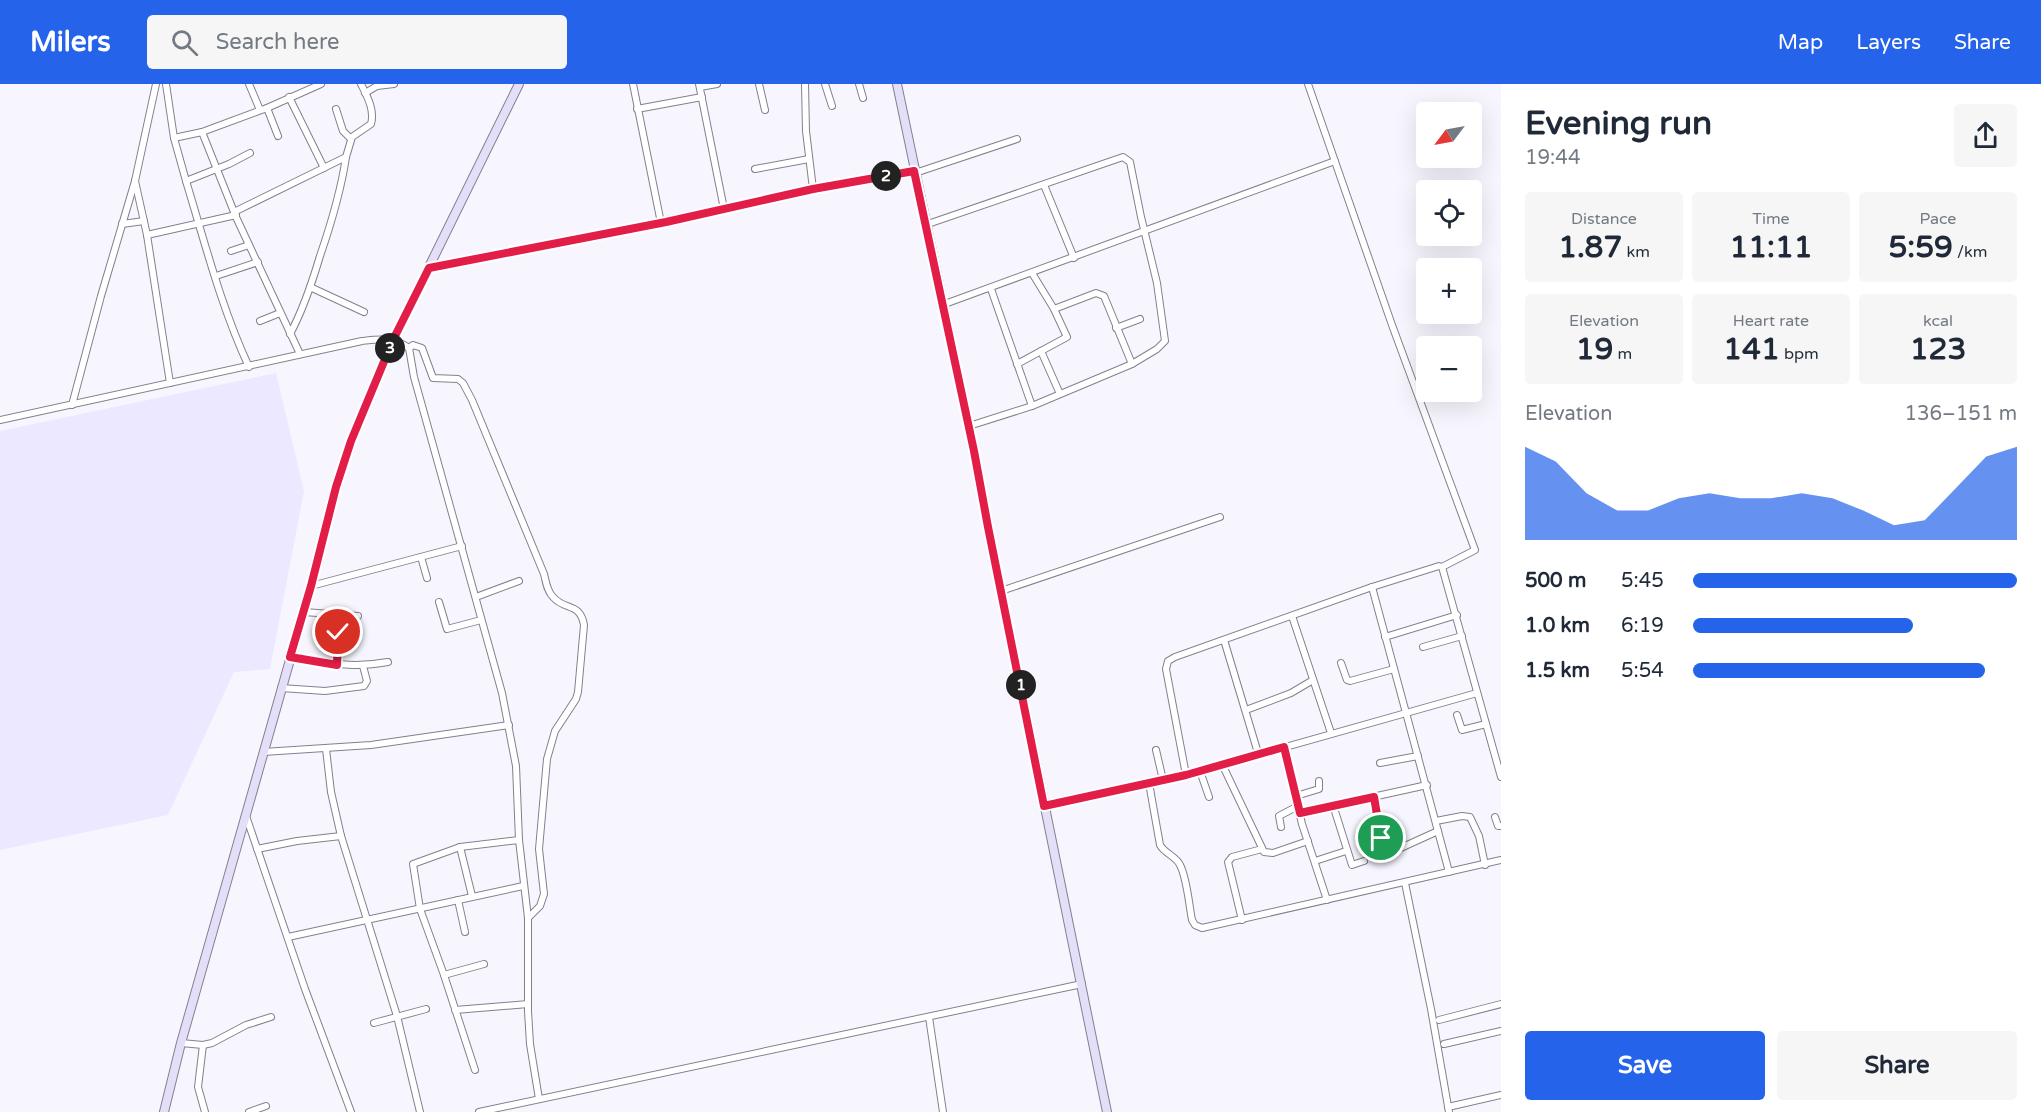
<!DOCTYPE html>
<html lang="en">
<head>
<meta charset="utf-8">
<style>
	body { margin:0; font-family:"Varela Round",sans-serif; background:#f6f6f7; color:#1f2937; height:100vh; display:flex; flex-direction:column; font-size:22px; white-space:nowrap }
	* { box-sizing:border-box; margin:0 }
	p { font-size:20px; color:#747a83 }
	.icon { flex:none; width:33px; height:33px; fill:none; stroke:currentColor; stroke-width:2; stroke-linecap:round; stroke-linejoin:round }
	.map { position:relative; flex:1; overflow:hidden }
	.details { display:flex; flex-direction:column; background:#fff; width:540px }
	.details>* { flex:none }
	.needle { width:39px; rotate:238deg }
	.controls { position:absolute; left:1416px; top:18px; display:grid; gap:12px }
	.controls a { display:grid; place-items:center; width:66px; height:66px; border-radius:6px; background:#fff; box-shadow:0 6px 24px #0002; font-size:30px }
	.pin { position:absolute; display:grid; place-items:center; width:51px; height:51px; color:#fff; margin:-26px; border:3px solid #fff; border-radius:50%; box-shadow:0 2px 6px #0007 }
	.km { position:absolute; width:30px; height:30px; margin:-15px; border-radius:50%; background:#222; color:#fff; font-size:16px; line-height:30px; text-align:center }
	.round { display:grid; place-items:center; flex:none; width:63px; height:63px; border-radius:6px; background:#f6f6f7 }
	.summary { display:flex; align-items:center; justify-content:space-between; height:102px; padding:0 24px }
	h1 { font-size:33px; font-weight:800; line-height:45px }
	.stats { display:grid; grid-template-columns:repeat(3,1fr); gap:9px; height:102px; padding:6px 24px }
	.stats div { display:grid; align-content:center; border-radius:6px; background:#f6f6f7; text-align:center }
	.stats b { font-size:30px; font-weight:800 }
	.stats small { font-size:16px; font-weight:400 }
	.stats p { font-size:16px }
	.chart { height:168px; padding:12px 24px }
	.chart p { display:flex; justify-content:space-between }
	.chart svg { width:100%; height:108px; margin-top:6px; fill:#2563eb; opacity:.7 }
	.button { display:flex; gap:12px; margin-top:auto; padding:12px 24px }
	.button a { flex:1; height:69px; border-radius:6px; background:#2563eb; color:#fff; font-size:24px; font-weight:800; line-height:69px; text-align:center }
	.button a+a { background:#f6f6f7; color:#1f2937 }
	ul { padding:0 24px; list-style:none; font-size:20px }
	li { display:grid; grid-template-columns:96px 72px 1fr; align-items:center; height:45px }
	li i { height:15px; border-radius:8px; background:#2563eb }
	header { display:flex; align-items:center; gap:36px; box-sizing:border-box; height:84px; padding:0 30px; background:#2563eb; color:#fff }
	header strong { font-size:28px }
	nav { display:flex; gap:33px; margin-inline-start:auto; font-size:21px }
	.search { width:420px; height:54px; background:#f6f6f7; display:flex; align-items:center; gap:15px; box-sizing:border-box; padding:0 21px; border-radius:6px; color:#747a83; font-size:22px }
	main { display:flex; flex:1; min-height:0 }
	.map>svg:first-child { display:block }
	.built { fill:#ece8ff }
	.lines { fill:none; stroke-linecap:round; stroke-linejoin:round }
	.minor-casing { stroke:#83808e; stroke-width:8 }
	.secondary-casing { stroke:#83808e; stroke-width:10 }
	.minor { stroke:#fff; stroke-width:6 }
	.secondary { stroke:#e5def8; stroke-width:8 }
	.route-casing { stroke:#fff; stroke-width:12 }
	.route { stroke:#e11d48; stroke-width:8 }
</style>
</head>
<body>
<header>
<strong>Milers</strong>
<div class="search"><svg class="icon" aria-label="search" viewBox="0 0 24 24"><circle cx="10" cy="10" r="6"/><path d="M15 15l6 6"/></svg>Search here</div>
<nav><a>Map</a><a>Layers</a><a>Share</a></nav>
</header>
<main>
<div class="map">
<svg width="1501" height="1028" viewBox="0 0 1501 1028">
	<rect width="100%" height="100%" fill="#f7f6ff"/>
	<path class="built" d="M 276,289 L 304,407 L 270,585 L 234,588 L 168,731 L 0,766 L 0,347 Z"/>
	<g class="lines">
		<defs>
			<g id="minor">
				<path d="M 166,0 L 174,54 L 186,97"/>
				<path d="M 249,0 L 260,26"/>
				<path d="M 633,0 L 661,139"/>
				<path d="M 699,0 L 724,125"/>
				<path d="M 759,0 L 765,26"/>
				<path d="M 805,0 L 806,47 L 813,105"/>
				<path d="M 825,0 L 832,22"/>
				<path d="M 859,0 L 863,14"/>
				<path d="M 1308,0 L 1392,241 L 1475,466 L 1442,483"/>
				<path d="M 700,3 L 717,0"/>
				<path d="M 365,9 L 377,2 L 394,0"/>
				<path d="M 289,13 L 324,84"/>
				<path d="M 267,24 L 278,52"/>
				<path d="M 336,25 L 343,47 L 351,55"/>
				<path d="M 637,25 L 702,13"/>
				<path d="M 174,54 L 202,48"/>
				<path d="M 755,85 L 809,75"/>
				<path d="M 915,89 L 1017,55"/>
				<path d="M 135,97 L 147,151 L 170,299"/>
				<path d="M 1044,101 L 1074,174"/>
				<path d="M 234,128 L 346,73 L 352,53 L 371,40 C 375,26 367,12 361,0"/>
				<path d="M 122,140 L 144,137"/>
				<path d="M 925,141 L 1123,73 L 1130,78 L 1141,133 L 1157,199 L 1165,257 L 1157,265 L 1132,280 L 1032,322 L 969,342"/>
				<path d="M 147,151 L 236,131"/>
				<path d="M 231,167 L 249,161"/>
				<path d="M 429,184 C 591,154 752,116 914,87"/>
				<path d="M 216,192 L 258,178"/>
				<path d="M 310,203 L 364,228"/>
				<path d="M 991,205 L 1032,322"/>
				<path d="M 942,221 L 1335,77"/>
				<path d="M 1054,225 L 1096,209 L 1104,212 L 1132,280"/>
				<path d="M 260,237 L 280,229"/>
				<path d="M 1116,244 L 1140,235"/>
				<path d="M 290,250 C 303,226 312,199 320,172 C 331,140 341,107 346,73"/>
				<path d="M 409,264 L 413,261 L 422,264 L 433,294 L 458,295 L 463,299 L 472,316 L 544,490 C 546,498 547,507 553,513 C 565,527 580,518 584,541 L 578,608 L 576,615 L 555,647 L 547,675 L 539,765 L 544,810 L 540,822 L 528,834"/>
				<path d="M 1041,267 L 1060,310"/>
				<path d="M 300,270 L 236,133 L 202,48 L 267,24 L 321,0"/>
				<path d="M 1017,280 L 1067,253 L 1054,225 L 1032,189"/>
				<path d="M 249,283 C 221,223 205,159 186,97 L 229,80 L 250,69"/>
				<path d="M 72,321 L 101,212 L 135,97 L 156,0"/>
				<path d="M 0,336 L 362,257 C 379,255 394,253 409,264 L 414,293 L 502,609 L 516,682 L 519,756 L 528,834 L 528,927 L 530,960 L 539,1015"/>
				<path d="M 421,473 L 427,494"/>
				<path d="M 311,502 L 462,462"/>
				<path d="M 1372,503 L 1449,788"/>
				<path d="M 1001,507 L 1220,433"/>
				<path d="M 476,513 L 519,497"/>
				<path d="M 439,518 L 447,545 L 481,536"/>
				<path d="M 304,528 L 358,532"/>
				<path d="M 1292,532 L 1331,649"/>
				<path d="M 1385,553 L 1457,531"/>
				<path d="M 1224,556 L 1258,669"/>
				<path d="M 1423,563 L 1462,552"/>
				<path d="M 290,573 C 329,578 348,585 388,578"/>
				<path d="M 1341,579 L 1347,596 L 1350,597 L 1394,585"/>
				<path d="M 337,581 L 338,548"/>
				<path d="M 281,604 L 325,607 L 364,602 L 367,597 L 363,582"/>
				<path d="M 1246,626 L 1291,609 L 1313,596"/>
				<path d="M 1457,631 L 1462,646 L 1486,640"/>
				<path d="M 1284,663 L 1302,740 L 1327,816"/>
				<path d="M 326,665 L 331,708 L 341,752 L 397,932 L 420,1028"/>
				<path d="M 1156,666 L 1163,696"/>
				<path d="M 263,668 L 371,661 L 509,641"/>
				<path d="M 1380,679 L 1418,672"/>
				<path d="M 1222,680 L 1264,768 L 1273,769 L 1308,757"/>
				<path d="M 1200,687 L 1209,713"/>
				<path d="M 1186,691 L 1166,585 L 1168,577 L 1175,573 L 1372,503 L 1439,482 L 1442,483 L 1501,693"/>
				<path d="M 1149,699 L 1160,761 C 1165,770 1176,772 1180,781 C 1187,794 1189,821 1192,836 L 1195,841 L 1202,844 L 1501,776"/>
				<path d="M 1296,712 L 1319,705 L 1319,697"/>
				<path d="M 1374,713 L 1381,754 L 1387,765 L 1394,767 L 1438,747"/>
				<path d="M 1333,721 L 1352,781 L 1364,777"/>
				<path d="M 1044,722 L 1186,691 L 1477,609"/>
				<path d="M 1300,729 L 1427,701"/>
				<path d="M 246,732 L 305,905 L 351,1028"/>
				<path d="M 1495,733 L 1498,742 L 1501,742"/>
				<path d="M 1436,737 L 1462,732 L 1470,733 L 1479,752 L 1485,781"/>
				<path d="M 1281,743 L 1279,732 L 1298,722"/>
				<path d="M 460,763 L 472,812"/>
				<path d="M 257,765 L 297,757 L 341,752"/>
				<path d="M 1315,777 L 1346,767"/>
				<path d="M 1405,799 L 1431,925 L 1449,1028"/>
				<path d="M 458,816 L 465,848"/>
				<path d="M 1242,836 L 1228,778 L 1232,773 L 1262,765"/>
				<path d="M 288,853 L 523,802"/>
				<path d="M 444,891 L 484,880"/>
				<path d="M 455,926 L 528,920"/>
				<path d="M 929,933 L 943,1028"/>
				<path d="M 1439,936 L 1501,920"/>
				<path d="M 374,939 L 426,925"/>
				<path d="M 181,959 L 203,961 L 212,959 L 246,941 L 271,933"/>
				<path d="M 1444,960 L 1501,947"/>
				<path d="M 203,961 L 198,1003 L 205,1028"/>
				<path d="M 475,986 L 444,891 L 420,825 L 413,780 L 460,763 L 519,756"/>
				<path d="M 1448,1023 L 1501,1011"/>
				<path d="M 249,1028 L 266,1022"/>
				<path d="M 479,1028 L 1082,900"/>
			</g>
			<g id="secondary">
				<path d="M 897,0 L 974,367 L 988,443 L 1107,1028"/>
				<path d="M 164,1028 L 181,959 L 311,502 L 336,403 L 351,357 L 393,256 L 519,0"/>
			</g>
		</defs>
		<use href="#minor" class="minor-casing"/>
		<use href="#secondary" class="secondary-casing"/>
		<use href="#minor" class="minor"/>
		<use href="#secondary" class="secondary"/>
	</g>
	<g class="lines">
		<defs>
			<path id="route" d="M 338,548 L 337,581 L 290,573 L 311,502 L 336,403 L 351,357 L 393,256 L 429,184 L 666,138 L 813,105 L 914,87 L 974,367 L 988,443 L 1044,722 L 1186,691 L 1284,663 L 1300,729 L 1374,713 L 1381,754"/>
		</defs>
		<use href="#route" class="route-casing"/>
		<use href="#route" class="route"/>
	</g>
</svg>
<div class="controls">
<a><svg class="needle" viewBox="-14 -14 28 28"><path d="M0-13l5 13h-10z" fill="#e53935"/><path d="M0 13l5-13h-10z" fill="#747a83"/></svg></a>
<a><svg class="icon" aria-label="locate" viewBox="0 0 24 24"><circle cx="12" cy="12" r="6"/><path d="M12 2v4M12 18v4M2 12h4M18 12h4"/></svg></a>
<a>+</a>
<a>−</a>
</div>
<div class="pin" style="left:1381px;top:754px;background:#1e9e55"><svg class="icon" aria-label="arrive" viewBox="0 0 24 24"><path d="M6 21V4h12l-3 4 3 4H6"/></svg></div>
<div class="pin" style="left:338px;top:548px;background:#d93025"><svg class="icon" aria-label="check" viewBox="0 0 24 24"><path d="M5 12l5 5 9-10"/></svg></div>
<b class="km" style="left:1021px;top:601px">1</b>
<b class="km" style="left:886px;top:92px">2</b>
<b class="km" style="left:390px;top:264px">3</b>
</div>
<section class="details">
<div class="summary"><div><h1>Evening run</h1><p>19:44</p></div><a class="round"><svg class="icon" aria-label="share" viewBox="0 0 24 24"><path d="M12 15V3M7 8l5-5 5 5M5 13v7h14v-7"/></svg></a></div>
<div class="stats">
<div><p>Distance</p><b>1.87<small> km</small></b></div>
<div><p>Time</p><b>11:11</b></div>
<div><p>Pace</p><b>5:59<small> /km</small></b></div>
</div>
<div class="stats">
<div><p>Elevation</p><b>19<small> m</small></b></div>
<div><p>Heart rate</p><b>141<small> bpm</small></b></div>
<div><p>kcal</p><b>123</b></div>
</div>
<div class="chart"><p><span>Elevation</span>136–151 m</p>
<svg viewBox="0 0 160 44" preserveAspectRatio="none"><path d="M0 44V6L10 12L20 25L30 32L40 32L50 27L60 25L70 27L80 27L90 25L100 27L110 32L120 38L130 36L140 23L150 10L160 6V44z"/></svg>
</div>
<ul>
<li><b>500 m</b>5:45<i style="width:100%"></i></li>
<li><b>1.0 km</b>6:19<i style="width:68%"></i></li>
<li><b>1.5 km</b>5:54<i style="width:90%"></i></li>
</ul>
<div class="button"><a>Save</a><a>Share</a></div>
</section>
</main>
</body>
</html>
